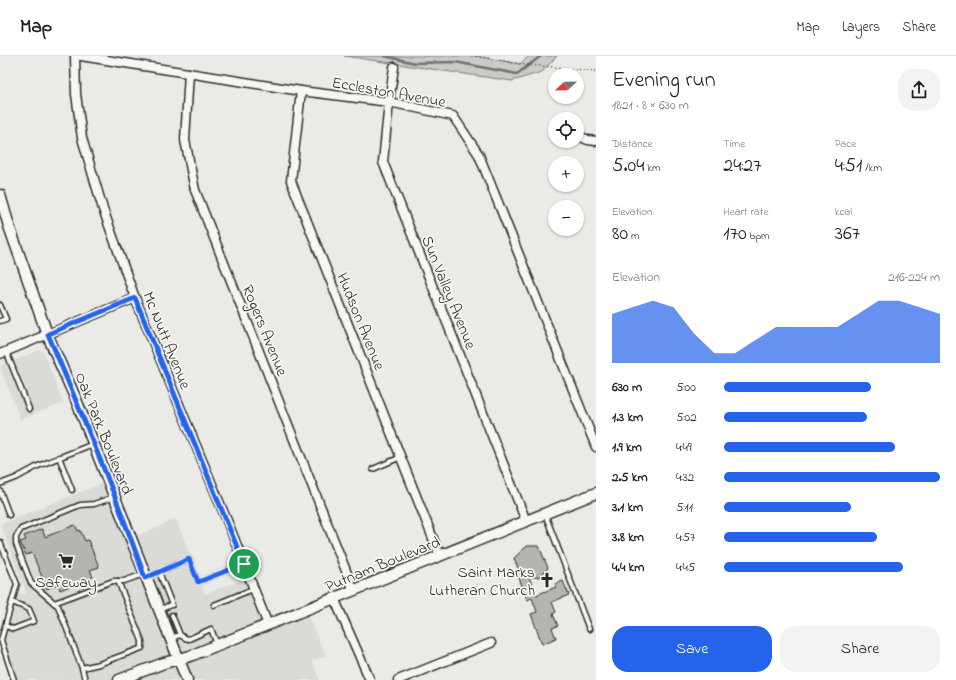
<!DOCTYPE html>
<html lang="en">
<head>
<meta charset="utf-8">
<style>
	body { margin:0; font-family:"Indie Flower",sans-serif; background:#f2f2f2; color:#202124; height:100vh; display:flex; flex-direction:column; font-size:15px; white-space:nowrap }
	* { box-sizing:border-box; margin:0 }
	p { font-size:13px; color:#757577 }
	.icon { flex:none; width:22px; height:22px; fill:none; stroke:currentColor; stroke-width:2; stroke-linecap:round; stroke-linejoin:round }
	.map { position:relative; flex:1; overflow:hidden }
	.details { display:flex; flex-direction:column; background:#fff; width:360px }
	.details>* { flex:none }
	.needle { width:26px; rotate:248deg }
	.controls { position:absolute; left:548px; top:12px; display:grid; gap:8px }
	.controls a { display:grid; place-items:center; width:36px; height:36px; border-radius:50%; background:#fff; box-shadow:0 1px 3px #0004; font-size:20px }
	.pin { position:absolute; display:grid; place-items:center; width:34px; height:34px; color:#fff; margin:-17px; border:2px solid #fff; border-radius:50%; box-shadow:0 1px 4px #0007 }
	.round { display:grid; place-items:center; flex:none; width:42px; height:42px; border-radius:16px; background:#f2f2f2 }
	.summary { display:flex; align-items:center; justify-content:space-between; height:68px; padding:0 16px }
	h1 { font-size:22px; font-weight:600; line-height:30px }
	.figures { display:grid; grid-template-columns:repeat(3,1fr); gap:6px; height:68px; padding:4px 16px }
	.figures div { display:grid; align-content:center }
	.figures b { font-size:20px; font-weight:600 }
	.figures small { font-size:11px; font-weight:400 }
	.figures p { font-size:11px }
	.chart { height:112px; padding:8px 16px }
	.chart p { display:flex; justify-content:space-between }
	.chart svg { width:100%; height:72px; margin-top:4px; fill:#2563eb; opacity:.7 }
	.action { display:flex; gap:8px; margin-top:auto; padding:8px 16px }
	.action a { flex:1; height:46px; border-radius:16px; background:#2563eb; color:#fff; font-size:16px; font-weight:600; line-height:46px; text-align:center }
	.action a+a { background:#f2f2f2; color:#202124 }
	ul { padding:0 16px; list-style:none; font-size:13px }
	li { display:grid; grid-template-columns:64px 48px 1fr; align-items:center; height:30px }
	li i { height:10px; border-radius:5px; background:#2563eb }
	header { display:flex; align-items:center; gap:24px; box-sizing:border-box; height:56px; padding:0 20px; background:#fff; border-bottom:1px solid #e0e0e0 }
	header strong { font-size:19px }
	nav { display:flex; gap:22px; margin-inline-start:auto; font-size:14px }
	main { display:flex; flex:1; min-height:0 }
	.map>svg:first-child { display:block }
	.built { fill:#dadad6 }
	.green { fill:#cacac7; stroke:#7a7a79 }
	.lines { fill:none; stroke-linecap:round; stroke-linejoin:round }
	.stream { stroke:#727270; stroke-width:2.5 }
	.building { fill:#b4b4b1; stroke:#2b2b2b }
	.service-casing { stroke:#2b2b2b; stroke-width:7 }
	.minor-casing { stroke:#2b2b2b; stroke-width:11 }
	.tertiary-casing { stroke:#2b2b2b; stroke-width:13 }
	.path { stroke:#2b2b2b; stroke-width:1.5; stroke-dasharray:1 3; stroke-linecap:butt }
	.service { stroke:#f6f6f2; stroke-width:4 }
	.minor { stroke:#f6f6f2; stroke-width:8 }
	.tertiary { stroke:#f6f6f2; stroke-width:10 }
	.route-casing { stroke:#fff; stroke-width:8 }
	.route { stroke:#2563eb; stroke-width:5 }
	.labels { text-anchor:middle; stroke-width:3.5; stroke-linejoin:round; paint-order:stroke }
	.street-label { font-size:16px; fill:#2b2b2b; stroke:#f6f6f2 }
	.poi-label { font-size:16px; fill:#2b2b2b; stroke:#f6f6f2; text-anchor:end }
</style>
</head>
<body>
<header>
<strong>Map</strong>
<nav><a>Map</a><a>Layers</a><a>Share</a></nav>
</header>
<main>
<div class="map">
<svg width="596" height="624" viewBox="0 0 596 624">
	<rect width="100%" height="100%" fill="#eaeae6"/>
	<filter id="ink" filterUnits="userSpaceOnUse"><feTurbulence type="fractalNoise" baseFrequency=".025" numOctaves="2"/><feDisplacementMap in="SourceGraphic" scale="8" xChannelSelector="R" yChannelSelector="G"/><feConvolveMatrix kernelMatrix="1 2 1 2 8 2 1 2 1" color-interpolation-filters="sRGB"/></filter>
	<g filter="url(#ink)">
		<g class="built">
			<path d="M 40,294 L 44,297 L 63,347 L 20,364 L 0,310 Z"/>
			<path d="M 108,425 L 131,483 L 176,463 L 205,538 L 249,521 L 268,569 L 305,554 L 326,600 L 312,605 L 320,624 L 14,624 L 1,584 L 15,536 L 27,539 L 0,468 Z"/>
		</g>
		<path class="green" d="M 344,0 L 476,0 L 520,8 L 529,0 L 557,0 L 542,16 L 512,25 Z"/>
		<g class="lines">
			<path class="stream" d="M 384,0 L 415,7 L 455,6 L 517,18 L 541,0"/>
		</g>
		<g class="building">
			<path d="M 75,469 L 78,475 L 80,474 L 85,485 L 88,484 L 99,511 L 90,514 L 93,521 L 60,534 L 58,528 L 47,533 L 32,497 L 26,499 L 20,486 L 26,484 L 24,480 L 42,473 L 45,481 Z"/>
			<path d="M 527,490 L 539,490 L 548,512 L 539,521 L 529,521 L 536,539 L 556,531 L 555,528 L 563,525 L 569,539 L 552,546 L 556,556 L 553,558 L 558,570 L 552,572 L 556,582 L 542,588 L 531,558 L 537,556 L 532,542 L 527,544 L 519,522 L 521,520 L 514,502 Z"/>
		</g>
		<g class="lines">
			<defs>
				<g id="service">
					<path d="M 0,249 L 6,263 L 0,265"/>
					<path d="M 6,295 L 29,353"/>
					<path d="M 59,401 L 72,434"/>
					<path d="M 373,413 L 401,401"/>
					<path d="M 0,428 L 16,422 L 38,410 L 93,388"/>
					<path d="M 0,435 L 9,459"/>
					<path d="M 545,458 L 589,573"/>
					<path d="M 0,486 L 17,528 L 1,584 L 14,624"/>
					<path d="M 159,516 L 189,503 L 198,526 L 244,508"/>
					<path d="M 147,521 L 159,516 L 172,549 L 160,553"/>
					<path d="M 54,547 L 113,525 L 124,525 L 144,518"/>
					<path d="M 214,549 L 253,533"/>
					<path d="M 172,559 L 180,579"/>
					<path d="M 6,570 L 13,573 L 34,565 L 29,553 L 12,546"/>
					<path d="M 171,582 L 180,579 L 185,582 L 189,583 L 211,573 L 217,588"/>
					<path d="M 82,612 L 99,608 L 142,592 L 142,585 L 118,525"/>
					<path d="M 85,624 L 82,612 L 58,550 L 31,527 L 16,488 L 16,481 L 21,473 L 80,449 L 94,448 L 114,441"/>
				</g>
				<g id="minor">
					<path d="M 75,0 L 76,38 L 82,82 L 103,153 L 135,242 L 230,472 L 268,569"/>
					<path d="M 81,0 L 301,35 L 389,46 L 453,60 L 479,99 L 596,391"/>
					<path d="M 394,11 L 389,46 L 383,106 L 526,465"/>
					<path d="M 189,17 L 185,84 L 195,134 L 354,535"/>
					<path d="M 301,35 L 291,125 L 440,500"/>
					<path d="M 577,79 L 588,84 L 596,85"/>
					<path d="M 0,298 L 135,242"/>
					<path d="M 334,542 L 370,624"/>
					<path d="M 398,624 L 491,587"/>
				</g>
				<g id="tertiary">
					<path d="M 0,139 L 9,170 L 47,278 L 75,341 L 187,624"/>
					<path d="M 119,624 L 164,607 L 190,600 L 596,437"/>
				</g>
			</defs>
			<use href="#service" class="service-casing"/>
			<use href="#minor" class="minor-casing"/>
			<use href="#tertiary" class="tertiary-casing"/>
			<path class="path" d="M 476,0 L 520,8 L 596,15"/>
			<use href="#service" class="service"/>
			<use href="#minor" class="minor"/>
			<use href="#tertiary" class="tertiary"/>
		</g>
	</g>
	<g class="lines" filter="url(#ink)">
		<defs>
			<path id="route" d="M 135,242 L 244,508 L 198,526 L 189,503 L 145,522 C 116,439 82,359 48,278 Z"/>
		</defs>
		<use href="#route" class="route-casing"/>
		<use href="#route" class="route"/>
	</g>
	<defs>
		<symbol id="supermarket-bare" viewBox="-9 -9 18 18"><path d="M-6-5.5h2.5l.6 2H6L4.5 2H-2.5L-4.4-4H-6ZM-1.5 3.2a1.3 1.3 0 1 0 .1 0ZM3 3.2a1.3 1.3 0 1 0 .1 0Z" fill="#2b2b2b" stroke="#f6f6f2" stroke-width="2.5" paint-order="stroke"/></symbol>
		<symbol id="church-bare" viewBox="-9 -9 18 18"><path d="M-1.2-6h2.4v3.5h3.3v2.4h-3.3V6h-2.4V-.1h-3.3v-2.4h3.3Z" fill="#2b2b2b" stroke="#f6f6f2" stroke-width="2.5" paint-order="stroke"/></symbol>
	</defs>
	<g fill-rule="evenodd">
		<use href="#supermarket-bare" x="55" y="494" width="22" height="22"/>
		<use href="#church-bare" x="536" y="513" width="22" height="22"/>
	</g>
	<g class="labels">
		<g class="street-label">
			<text transform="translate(389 35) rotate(10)" y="6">Eccleston Avenue</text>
			<text transform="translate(450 236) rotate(68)" y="6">Sun Valley Avenue</text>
			<text transform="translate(362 265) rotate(68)" y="6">Hudson Avenue</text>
			<text transform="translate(266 274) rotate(68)" y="6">Rogers Avenue</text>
			<text transform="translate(168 284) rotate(68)" y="6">Mc Nutt Avenue</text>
			<text transform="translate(105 377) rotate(68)" y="6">Oak Park Boulevard</text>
			<text transform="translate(382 507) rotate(-22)" y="6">Putnam Boulevard</text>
		</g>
		<g class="poi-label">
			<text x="535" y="521">Saint Marks<tspan x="535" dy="18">Lutheran Church</tspan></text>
			<text x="66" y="531" text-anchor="middle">Safeway</text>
		</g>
	</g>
</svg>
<div class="controls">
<a><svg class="needle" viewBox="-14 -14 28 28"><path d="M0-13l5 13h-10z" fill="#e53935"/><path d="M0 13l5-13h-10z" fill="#757577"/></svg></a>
<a><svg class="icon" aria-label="locate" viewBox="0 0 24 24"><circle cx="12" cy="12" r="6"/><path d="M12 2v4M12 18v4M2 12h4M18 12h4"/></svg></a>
<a>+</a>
<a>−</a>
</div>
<div class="pin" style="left:244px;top:508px;background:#1e9e55"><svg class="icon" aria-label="arrive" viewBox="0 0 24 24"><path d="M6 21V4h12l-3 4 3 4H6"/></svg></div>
</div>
<section class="details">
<div class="summary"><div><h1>Evening run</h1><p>18:21 · 8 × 630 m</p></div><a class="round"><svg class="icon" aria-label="share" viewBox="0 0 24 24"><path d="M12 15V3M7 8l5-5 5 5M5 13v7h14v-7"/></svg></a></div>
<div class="figures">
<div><p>Distance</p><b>5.04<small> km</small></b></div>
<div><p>Time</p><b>24:27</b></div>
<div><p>Pace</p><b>4:51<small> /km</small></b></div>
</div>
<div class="figures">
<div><p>Elevation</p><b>80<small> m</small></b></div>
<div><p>Heart rate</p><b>170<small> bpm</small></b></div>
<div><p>kcal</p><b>367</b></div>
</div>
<div class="chart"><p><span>Elevation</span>216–224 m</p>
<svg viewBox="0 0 160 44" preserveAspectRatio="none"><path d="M0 44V14L10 10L20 6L30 10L40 26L50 38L60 38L70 30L80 22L90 22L100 22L110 22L120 14L130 6L140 6L150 10L160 14V44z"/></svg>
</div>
<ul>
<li><b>630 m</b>5:00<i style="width:68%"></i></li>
<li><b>1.3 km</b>5:02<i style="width:66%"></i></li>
<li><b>1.9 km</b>4:49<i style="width:79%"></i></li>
<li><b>2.5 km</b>4:32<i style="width:100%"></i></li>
<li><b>3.1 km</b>5:11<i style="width:59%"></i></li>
<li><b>3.8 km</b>4:57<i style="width:71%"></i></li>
<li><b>4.4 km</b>4:45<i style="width:83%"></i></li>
</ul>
<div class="action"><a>Save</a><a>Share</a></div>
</section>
</main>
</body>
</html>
